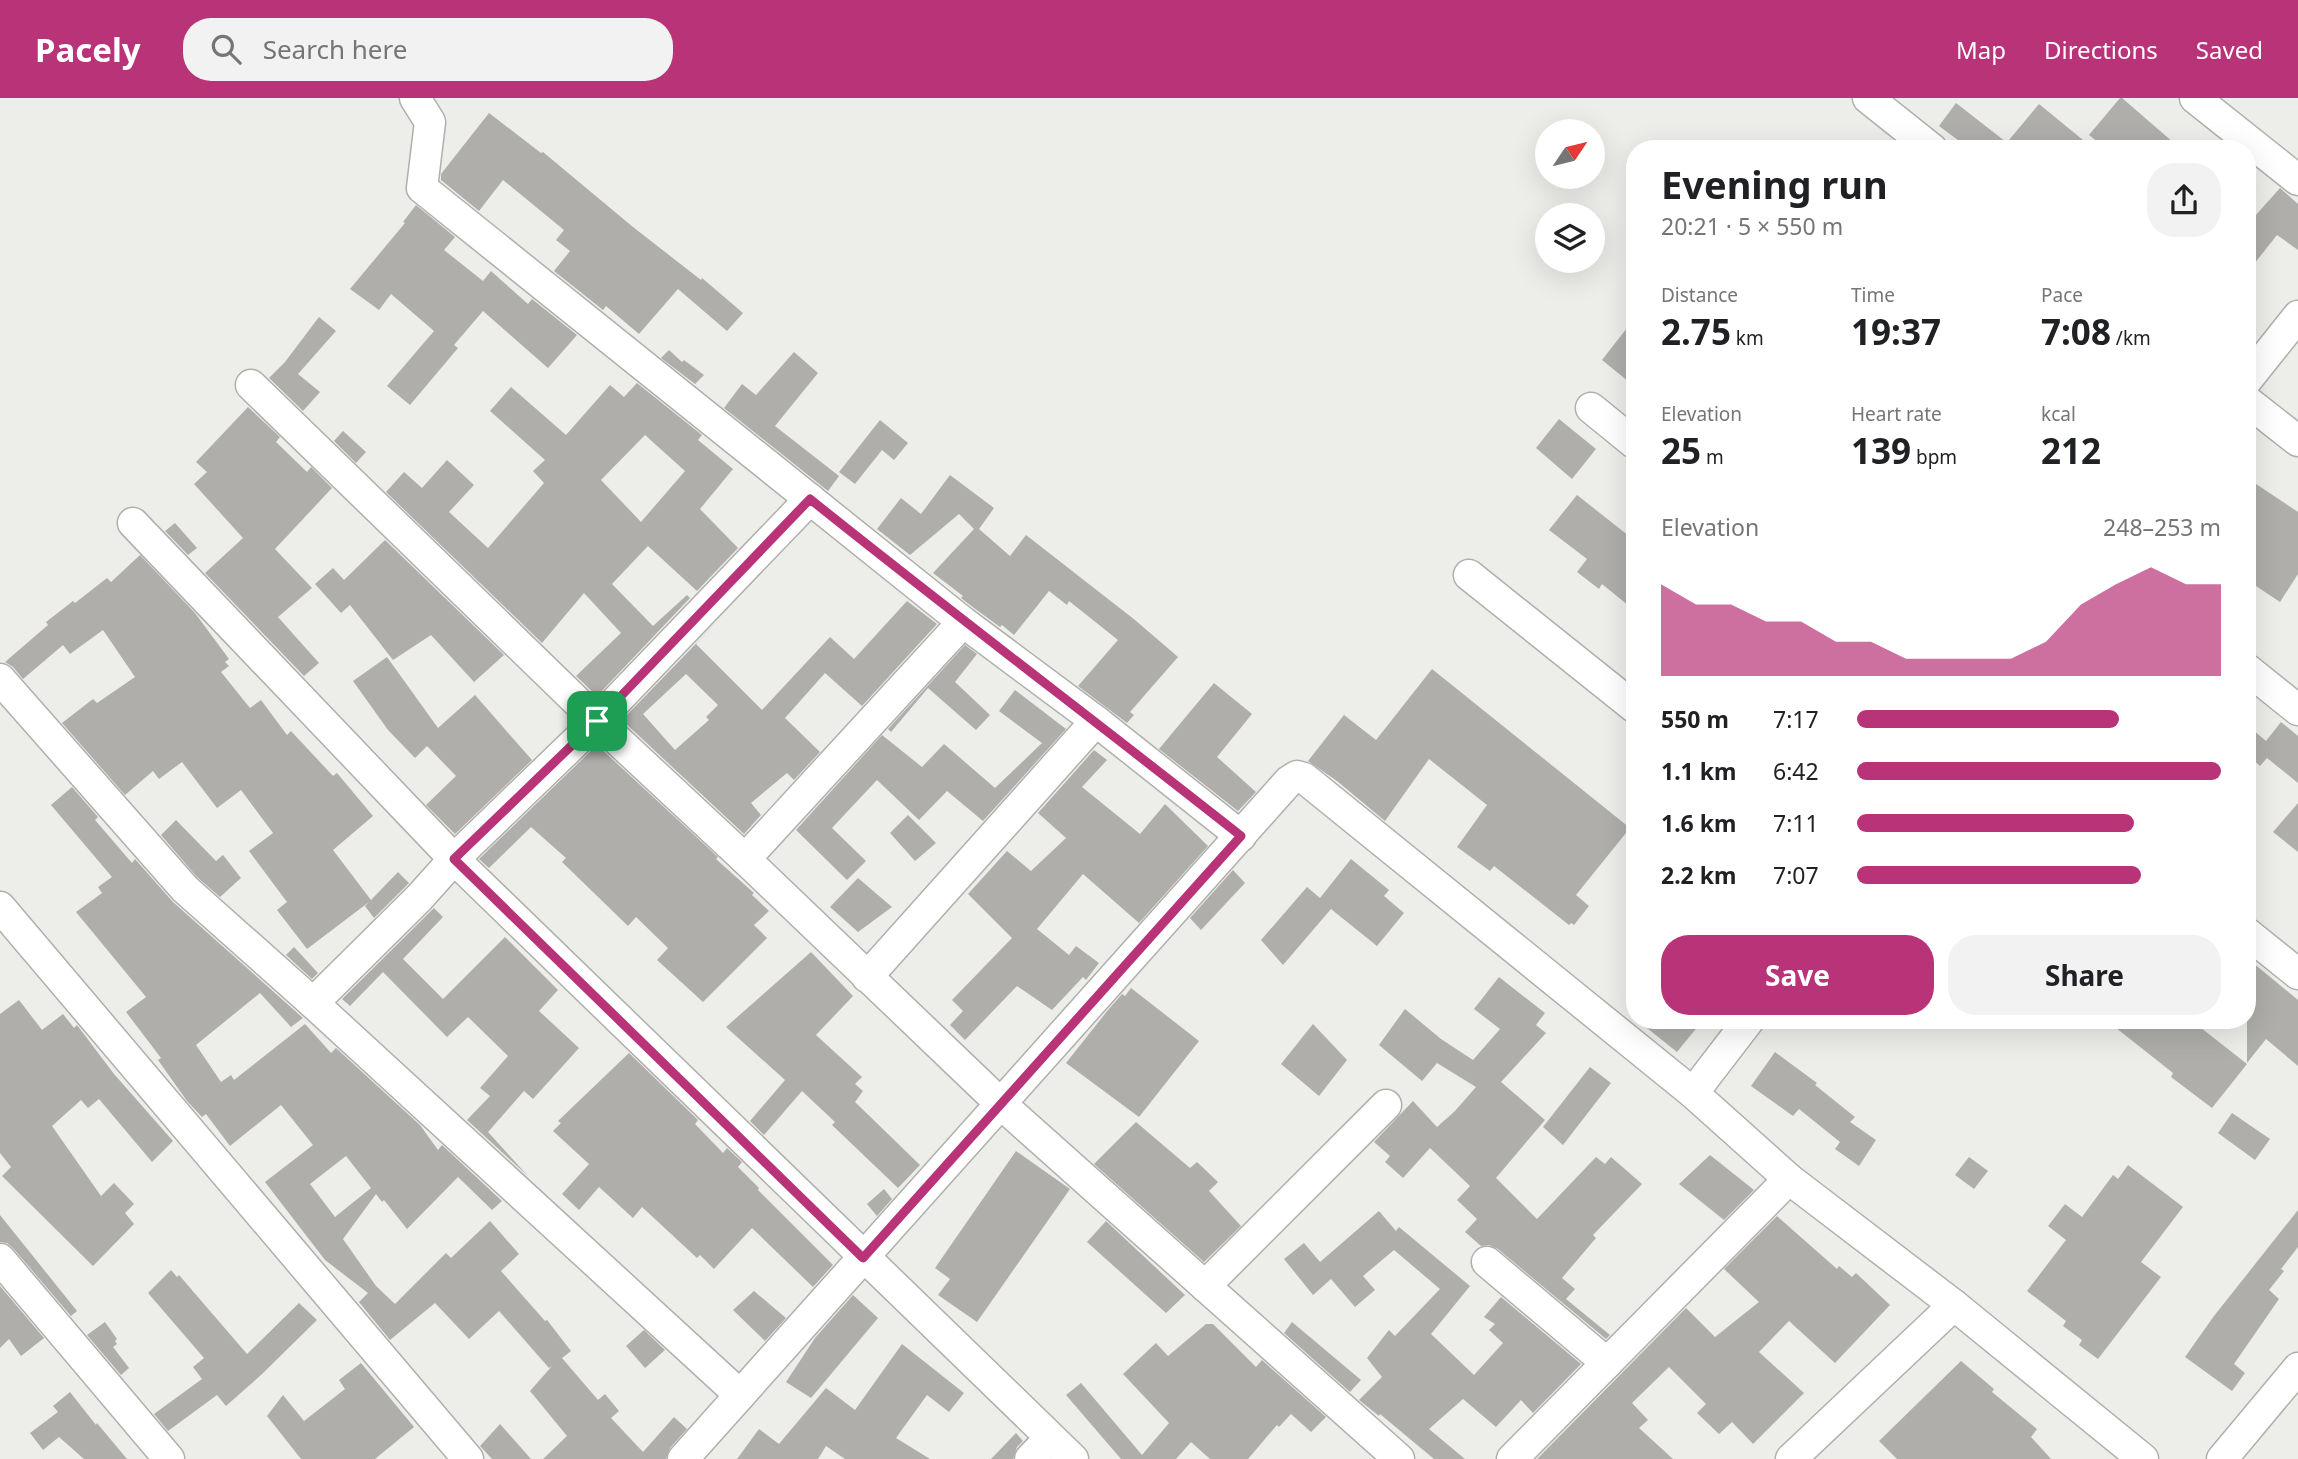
<!DOCTYPE html>
<html lang="en">
<head>
<meta charset="utf-8">
<style>
	body { margin:0; font-family:"Noto Sans",sans-serif; background:#f2f2f2; color:#202124; height:100vh; display:flex; flex-direction:column; font-size:26px; white-space:nowrap }
	* { box-sizing:border-box; margin:0 }
	p { font-size:23px; color:#757577 }
	.icon { flex:none; width:38px; height:38px; fill:none; stroke:currentColor; stroke-width:2; stroke-linecap:round; stroke-linejoin:round }
	.map { position:relative; flex:1; overflow:hidden }
	.panel { position:absolute; left:1626px; top:42px; width:630px; height:889px; display:flex; flex-direction:column; background:#fff; border-radius:28px; box-shadow:0 7px 28px #0002 }
	.panel>* { flex:none }
	.needle { width:46px; rotate:55deg }
	.fabs { position:absolute; left:1535px; top:21px; display:grid; gap:14px }
	.fabs a { display:grid; place-items:center; width:70px; height:70px; border-radius:50%; background:#fff; box-shadow:0 7px 28px #0002; font-size:35px }
	.pin { position:absolute; display:grid; place-items:center; width:60px; height:60px; color:#fff; margin:-30px; border-radius:14px; box-shadow:0 4px 10px #0006 }
	.round { display:grid; place-items:center; flex:none; width:74px; height:74px; border-radius:28px; background:#f2f2f2 }
	.summary { display:flex; align-items:center; justify-content:space-between; height:119px; padding:0 35px }
	h1 { font-size:38px; font-weight:700; line-height:52px }
	.figures { display:grid; grid-template-columns:repeat(3,1fr); gap:10px; height:119px; padding:7px 35px }
	.figures div { display:grid; align-content:center }
	.figures b { font-size:35px; font-weight:700 }
	.figures small { font-size:19px; font-weight:400 }
	.figures p { font-size:19px }
	.chart { height:196px; padding:14px 35px }
	.chart p { display:flex; justify-content:space-between }
	.chart svg { width:100%; height:126px; margin-top:7px; fill:#b83377; opacity:.7 }
	.button { display:flex; gap:14px; margin-top:auto; padding:14px 35px }
	.button a { flex:1; height:80px; border-radius:28px; background:#b83377; color:#fff; font-size:28px; font-weight:700; line-height:80px; text-align:center }
	.button a+a { background:#f2f2f2; color:#202124 }
	ul { padding:0 35px; list-style:none; font-size:23px }
	li { display:grid; grid-template-columns:112px 84px 1fr; align-items:center; height:52px }
	li i { height:18px; border-radius:9px; background:#b83377 }
	header { display:flex; align-items:center; gap:42px; box-sizing:border-box; height:98px; padding:0 35px; background:#b83377; color:#fff }
	header strong { font-size:33px }
	nav { display:flex; gap:38px; margin-inline-start:auto; font-size:24px }
	.search { width:490px; height:63px; background:#f2f2f2; display:flex; align-items:center; gap:18px; box-sizing:border-box; padding:0 24px; border-radius:28px; color:#757577; font-size:26px }
	.map>svg:first-child { display:block }
	.building { fill:#afaeab; fill-rule:evenodd }
	.lines { fill:none; stroke-linecap:round; stroke-linejoin:round }
	.minor-casing { stroke:#afafac; stroke-width:33 }
	.minor { stroke:#fff; stroke-width:30 }
	.route-casing { stroke:#fff; stroke-width:14 }
	.route { stroke:#b83377; stroke-width:9 }
</style>
</head>
<body>
<header>
<strong>Pacely</strong>
<div class="search"><svg class="icon" aria-label="search" viewBox="0 0 24 24"><circle cx="10" cy="10" r="6"/><path d="M15 15l6 6"/></svg>Search here</div>
<nav><a>Map</a><a>Directions</a><a>Saved</a></nav>
</header>
<div class="map">
<svg width="2298" height="1361" viewBox="0 0 2298 1361">
	<rect width="100%" height="100%" fill="#edede9"/>
	<g class="building">
		<path d="M 2120,0 L 2122,0 L 2181,51 L 2106,51 L 2089,37 Z"/>
		<path d="M 1956,5 L 2015,51 L 1970,51 L 1939,28 Z"/>
		<path d="M 2039,6 L 2094,51 L 2020,51 L 2009,42 Z"/>
		<path d="M 489,15 L 541,55 L 543,54 L 633,129 L 701,182 L 702,180 L 743,215 L 727,233 L 678,191 L 639,236 L 606,208 L 603,212 L 554,173 L 570,153 L 556,142 L 564,132 L 503,82 L 479,113 L 441,82 L 441,76 Z"/>
		<path d="M 2280,90 L 2298,106 L 2298,152 L 2277,137 L 2247,175 L 2247,127 Z"/>
		<path d="M 416,107 L 455,139 L 444,152 L 483,183 L 491,173 L 528,206 L 532,201 L 577,237 L 548,270 L 483,213 L 454,247 L 458,250 L 410,307 L 387,288 L 434,233 L 391,196 L 379,212 L 350,191 L 405,125 L 403,124 Z"/>
		<path d="M 319,219 L 336,233 L 298,276 L 320,294 L 303,313 L 269,280 L 285,264 Z"/>
		<path d="M 1634,221 L 1634,288 L 1602,262 Z"/>
		<path d="M 669,252 L 682,264 L 684,262 L 704,277 L 695,286 L 661,260 Z"/>
		<path d="M 794,254 L 818,275 L 775,328 L 839,378 L 828,393 L 724,310 L 742,286 L 756,297 Z"/>
		<path d="M 637,285 L 702,337 L 698,342 L 733,371 L 700,411 L 738,450 L 697,493 L 648,448 L 612,486 L 653,528 L 687,497 L 690,500 L 597,598 L 576,578 L 621,535 L 584,495 L 542,545 L 386,394 L 404,374 L 422,390 L 447,362 L 474,387 L 449,414 L 488,450 L 544,385 L 533,373 L 545,362 L 490,313 L 511,289 L 566,337 L 610,287 L 624,299 ZM 645,337 L 685,373 L 641,424 L 601,382 Z"/>
		<path d="M 248,309 L 280,339 L 276,344 L 307,374 L 311,369 L 332,390 L 275,451 L 312,490 L 278,519 L 319,565 L 304,578 L 205,475 L 243,440 L 194,386 L 207,374 L 196,364 Z"/>
		<path d="M 1559,321 L 1596,351 L 1572,381 L 1536,350 Z"/>
		<path d="M 880,322 L 908,345 L 894,362 L 882,352 L 855,386 L 839,374 Z"/>
		<path d="M 343,333 L 366,354 L 356,365 L 334,343 Z"/>
		<path d="M 950,377 L 994,410 L 979,431 L 1010,458 L 1026,437 L 1135,522 L 1178,559 L 1130,614 L 1134,617 L 1127,625 L 1078,588 L 1118,542 L 1069,503 L 1067,507 L 1049,493 L 1014,537 L 1002,527 L 1000,529 L 974,510 L 961,500 L 963,498 L 933,475 L 974,431 L 959,416 L 910,457 L 877,431 L 901,400 L 921,416 Z"/>
		<path d="M 2247,380 L 2298,414 L 2298,476 L 2280,504 L 2247,482 Z"/>
		<path d="M 1577,397 L 1634,442 L 1634,512 L 1602,486 L 1599,491 L 1577,474 L 1587,461 L 1549,432 Z"/>
		<path d="M 175,425 L 197,450 L 188,457 L 165,433 Z"/>
		<path d="M 385,442 L 504,557 L 474,584 L 431,537 L 393,562 L 350,507 L 341,515 L 315,486 L 333,470 L 344,482 Z"/>
		<path d="M 140,457 L 195,515 L 229,561 L 225,564 L 229,568 L 221,574 L 250,610 L 261,602 L 287,637 L 291,633 L 333,678 L 337,675 L 373,718 L 333,752 L 371,802 L 398,774 L 409,785 L 374,820 L 365,808 L 369,804 L 307,851 L 277,812 L 287,804 L 249,753 L 273,735 L 241,692 L 217,710 L 182,664 L 159,681 L 153,673 L 125,697 L 62,625 L 93,601 L 97,605 L 135,579 L 103,532 L 70,556 L 63,547 L 23,581 L 13,569 L 5,564 L 48,527 L 46,524 L 73,503 L 75,505 L 107,480 L 111,484 Z"/>
		<path d="M 907,503 L 937,526 L 862,608 L 825,575 L 785,620 L 820,654 L 794,682 L 787,675 L 751,705 L 761,717 L 744,736 L 622,622 L 716,525 L 696,546 L 762,612 L 830,539 L 854,561 ZM 686,576 L 718,607 L 706,619 L 709,622 L 675,652 L 643,616 Z"/>
		<path d="M 965,547 L 977,556 L 955,584 L 990,617 L 976,632 L 928,590 L 891,634 L 888,631 Z"/>
		<path d="M 387,559 L 438,630 L 475,597 L 532,662 L 455,736 L 426,707 L 456,678 L 427,648 L 415,660 L 388,632 L 353,583 Z"/>
		<path d="M 1432,571 L 1630,730 L 1576,797 L 1589,808 L 1574,827 L 1571,825 L 1569,827 L 1494,768 L 1490,773 L 1457,749 L 1487,707 L 1429,661 L 1385,723 L 1337,683 L 1308,663 L 1344,617 L 1376,642 Z"/>
		<path d="M 1214,585 L 1252,616 L 1217,659 L 1256,694 L 1238,713 L 1159,651 Z"/>
		<path d="M 1015,592 L 1066,631 L 983,723 L 947,693 L 919,722 L 877,682 L 832,730 L 866,763 L 847,782 L 796,732 L 882,637 L 922,669 L 944,646 L 995,690 L 1042,645 L 999,613 Z"/>
		<path d="M 2281,624 L 2298,638 L 2298,685 L 2267,660 L 2260,668 L 2247,656 L 2247,627 L 2266,643 Z"/>
		<path d="M 597,647 L 718,759 L 716,761 L 754,795 L 752,797 L 769,813 L 754,827 L 767,840 L 703,904 L 657,862 L 668,850 L 636,819 L 628,828 L 562,764 L 566,760 L 531,729 L 489,770 L 479,761 Z"/>
		<path d="M 1094,652 L 1107,662 L 1082,689 L 1140,736 L 1165,706 L 1208,748 L 1139,825 L 1083,776 L 1037,831 L 1069,857 L 1076,848 L 1099,865 L 1086,882 L 1083,879 L 1052,912 L 1017,888 L 965,942 L 950,927 L 963,913 L 952,902 L 1012,840 L 968,796 L 1007,753 L 1031,773 L 1066,740 L 1038,715 Z"/>
		<path d="M 72,689 L 98,719 L 95,722 L 132,765 L 135,761 L 173,804 L 303,920 L 291,929 L 260,895 L 196,947 L 221,984 L 231,977 L 234,982 L 305,926 L 331,955 L 336,950 L 420,1027 L 438,1052 L 442,1047 L 502,1103 L 492,1112 L 458,1079 L 407,1131 L 384,1102 L 382,1104 L 376,1096 L 343,1141 L 376,1188 L 395,1206 L 446,1155 L 451,1160 L 490,1123 L 519,1156 L 501,1173 L 545,1223 L 547,1222 L 571,1253 L 562,1260 L 598,1302 L 605,1296 L 619,1313 L 611,1320 L 643,1354 L 674,1319 L 687,1331 L 670,1350 L 666,1361 L 543,1361 L 567,1338 L 530,1293 L 552,1268 L 549,1270 L 499,1213 L 469,1241 L 435,1205 L 390,1242 L 359,1204 L 368,1195 L 325,1162 L 265,1084 L 313,1047 L 281,1007 L 230,1048 L 206,1016 L 202,1019 L 187,1003 L 158,962 L 161,960 L 126,914 L 146,899 L 76,814 L 102,795 L 98,789 L 112,779 L 51,707 ZM 346,1058 L 371,1090 L 335,1119 L 310,1086 Z"/>
		<path d="M 2298,705 L 2298,754 L 2273,734 Z"/>
		<path d="M 908,717 L 936,745 L 915,763 L 890,735 Z"/>
		<path d="M 176,722 L 216,763 L 223,757 L 241,780 L 220,799 L 197,779 L 161,737 Z"/>
		<path d="M 1351,761 L 1389,792 L 1384,798 L 1404,815 L 1377,848 L 1331,811 L 1283,867 L 1261,842 L 1307,789 L 1320,800 Z"/>
		<path d="M 1233,772 L 1245,785 L 1201,832 L 1190,820 Z"/>
		<path d="M 858,780 L 892,809 L 858,834 L 830,809 Z"/>
		<path d="M 434,810 L 443,819 L 403,861 L 443,901 L 505,839 L 558,892 L 539,913 L 579,950 L 533,1001 L 524,993 L 488,1034 L 528,1078 L 467,1022 L 490,998 L 480,990 L 508,958 L 468,919 L 447,939 L 383,874 L 350,908 L 342,901 Z"/>
		<path d="M 294,849 L 318,875 L 312,881 L 286,857 Z"/>
		<path d="M 811,854 L 853,898 L 816,937 L 862,979 L 855,986 L 863,993 L 855,1004 L 920,1067 L 898,1090 L 832,1027 L 835,1024 L 802,993 L 764,1037 L 750,1023 L 785,982 L 726,929 Z"/>
		<path d="M 2247,860 L 2298,902 L 2298,968 L 2266,941 L 2247,965 Z"/>
		<path d="M 1499,879 L 1545,915 L 1536,927 L 1546,935 L 1501,984 L 1545,1022 L 1496,1080 L 1537,1121 L 1596,1059 L 1605,1066 L 1611,1059 L 1642,1086 L 1593,1137 L 1596,1140 L 1562,1180 L 1575,1191 L 1566,1201 L 1610,1237 L 1606,1241 L 1498,1151 L 1489,1147 L 1481,1148 L 1465,1134 L 1477,1121 L 1457,1102 L 1470,1088 L 1430,1050 L 1403,1080 L 1385,1064 L 1390,1058 L 1374,1044 L 1413,1003 L 1437,1029 L 1455,1013 L 1476,989 L 1437,965 L 1422,983 L 1379,947 L 1405,911 L 1441,941 L 1473,962 L 1500,931 L 1474,911 Z"/>
		<path d="M 1131,890 L 1199,943 L 1139,1019 L 1066,965 L 1108,912 L 1122,896 L 1125,898 Z"/>
		<path d="M 19,902 L 42,932 L 63,916 L 74,930 L 77,927 L 114,976 L 173,1043 L 152,1064 L 99,1001 L 88,1010 L 81,1002 L 52,1028 L 101,1098 L 114,1085 L 134,1106 L 125,1115 L 134,1126 L 93,1168 L 2,1078 L 11,1069 L 0,1055 L 0,916 Z"/>
		<path d="M 1637,922 L 1703,922 L 1677,954 Z"/>
		<path d="M 2106,922 L 2191,922 L 2247,966 L 2212,1010 L 2171,979 L 2173,975 Z"/>
		<path d="M 1313,926 L 1347,962 L 1319,998 L 1281,966 Z"/>
		<path d="M 1775,954 L 1817,985 L 1815,987 L 1855,1019 L 1850,1024 L 1876,1042 L 1859,1068 L 1835,1051 L 1840,1044 L 1799,1011 L 1793,1018 L 1751,988 Z"/>
		<path d="M 629,955 L 698,1022 L 695,1026 L 723,1055 L 727,1050 L 742,1064 L 738,1069 L 759,1090 L 758,1092 L 833,1167 L 813,1189 L 752,1130 L 714,1171 L 700,1157 L 697,1160 L 642,1109 L 633,1120 L 599,1089 L 579,1112 L 562,1096 L 589,1066 L 553,1033 L 561,1025 L 558,1023 Z"/>
		<path d="M 1590,969 L 1611,985 L 1563,1047 L 1543,1029 Z"/>
		<path d="M 2232,1015 L 2270,1041 L 2255,1062 L 2218,1035 Z"/>
		<path d="M 1136,1024 L 1190,1070 L 1197,1064 L 1218,1084 L 1209,1093 L 1241,1128 L 1204,1164 L 1094,1066 Z"/>
		<path d="M 1016,1053 L 1070,1091 L 977,1224 L 938,1197 L 950,1181 L 935,1170 Z"/>
		<path d="M 1710,1057 L 1754,1092 L 1724,1122 L 1679,1086 Z"/>
		<path d="M 1969,1059 L 1988,1073 L 1974,1091 L 1955,1077 Z"/>
		<path d="M 2128,1067 L 2183,1109 L 2141,1164 L 2161,1179 L 2098,1261 L 2079,1247 L 2082,1242 L 2063,1228 L 2066,1223 L 2027,1193 L 2066,1142 L 2048,1128 L 2065,1106 L 2082,1119 L 2113,1077 L 2118,1081 Z"/>
		<path d="M 884,1091 L 892,1101 L 877,1118 L 867,1106 Z"/>
		<path d="M 2298,1112 L 2298,1149 L 2281,1171 L 2284,1173 L 2269,1192 L 2279,1201 L 2234,1266 L 2245,1275 L 2232,1293 L 2185,1259 L 2214,1218 Z"/>
		<path d="M 1379,1113 L 1396,1133 L 1399,1129 L 1470,1188 L 1431,1236 L 1474,1277 L 1503,1245 L 1489,1232 L 1495,1226 L 1484,1219 L 1501,1199 L 1581,1266 L 1533,1315 L 1521,1302 L 1496,1329 L 1463,1301 L 1429,1331 L 1465,1361 L 1434,1361 L 1380,1316 L 1379,1318 L 1359,1302 L 1382,1279 L 1367,1260 L 1389,1232 L 1395,1238 L 1440,1191 L 1394,1152 L 1363,1178 L 1375,1192 L 1355,1209 L 1331,1181 L 1313,1197 L 1284,1161 L 1304,1145 L 1320,1164 Z"/>
		<path d="M 0,1117 L 77,1213 L 71,1218 L 13,1150 L 7,1145 L 0,1144 Z"/>
		<path d="M 1777,1118 L 1837,1171 L 1839,1168 L 1852,1179 L 1856,1175 L 1890,1207 L 1835,1265 L 1789,1223 L 1759,1254 L 1804,1295 L 1753,1346 L 1732,1324 L 1719,1336 L 1697,1315 L 1706,1306 L 1669,1269 L 1632,1305 L 1648,1322 L 1639,1330 L 1673,1361 L 1537,1361 L 1686,1210 L 1715,1239 L 1759,1204 L 1724,1171 Z"/>
		<path d="M 1106,1123 L 1185,1197 L 1166,1215 L 1087,1144 Z"/>
		<path d="M 171,1172 L 177,1179 L 179,1177 L 247,1256 L 299,1205 L 317,1222 L 261,1277 L 226,1308 L 217,1297 L 168,1333 L 154,1316 L 202,1281 L 193,1269 L 204,1260 L 148,1195 Z"/>
		<path d="M 0,1188 L 44,1240 L 21,1258 L 9,1241 L 0,1250 Z"/>
		<path d="M 754,1193 L 786,1220 L 765,1243 L 733,1212 Z"/>
		<path d="M 853,1197 L 878,1220 L 811,1300 L 786,1284 L 815,1240 Z"/>
		<path d="M 105,1224 L 117,1241 L 115,1243 L 117,1246 L 113,1249 L 129,1270 L 121,1277 L 87,1237 Z"/>
		<path d="M 1292,1224 L 1361,1282 L 1350,1294 L 1284,1235 Z"/>
		<path d="M 1206,1226 L 1213,1226 L 1256,1269 L 1262,1262 L 1326,1319 L 1311,1334 L 1291,1316 L 1279,1329 L 1277,1327 L 1248,1361 L 1210,1361 L 1191,1344 L 1176,1361 L 1121,1361 L 1066,1297 L 1081,1285 L 1142,1357 L 1169,1325 L 1123,1276 L 1156,1245 L 1168,1258 Z"/>
		<path d="M 644,1232 L 665,1252 L 645,1270 L 626,1248 Z"/>
		<path d="M 902,1246 L 964,1295 L 949,1314 L 927,1297 L 896,1340 L 930,1361 L 845,1361 L 826,1348 L 818,1361 L 737,1361 L 759,1331 L 779,1346 L 826,1290 L 855,1312 Z"/>
		<path d="M 1961,1263 L 1994,1291 L 1992,1294 L 2037,1331 L 2031,1339 L 2051,1361 L 1897,1361 L 1879,1343 Z"/>
		<path d="M 361,1265 L 414,1329 L 375,1361 L 301,1361 L 267,1318 L 283,1297 L 304,1323 L 345,1291 L 339,1282 Z"/>
		<path d="M 70,1294 L 96,1327 L 97,1325 L 127,1361 L 84,1361 L 59,1339 L 43,1352 L 30,1335 L 58,1314 L 53,1308 Z"/>
		<path d="M 500,1326 L 531,1361 L 492,1361 L 480,1348 Z"/>
		<path d="M 1016,1335 L 1023,1343 L 1017,1349 L 1013,1361 L 991,1361 Z"/>
	</g>
	<g class="lines">
		<defs>
			<g id="minor">
				<path d="M 415,0 L 430,24 L 422,90 L 963,524 L 1096,623 L 1241,738"/>
				<path d="M 1868,0 L 1932,51"/>
				<path d="M 2195,0 L 2298,82"/>
				<path d="M 2247,282 L 2298,218"/>
				<path d="M 251,287 L 597,623 L 745,761 L 1001,1006 L 1399,1361"/>
				<path d="M 2247,303 L 2298,343"/>
				<path d="M 1591,310 L 1634,345"/>
				<path d="M 133,425 L 454,761 L 1073,1361"/>
				<path d="M 1469,477 L 1634,609"/>
				<path d="M 2247,571 L 2298,612"/>
				<path d="M 0,581 L 185,791 L 313,905 L 740,1297"/>
				<path d="M 745,761 L 963,524"/>
				<path d="M 0,809 L 468,1361"/>
				<path d="M 2247,835 L 2298,876"/>
				<path d="M 867,879 L 1096,623"/>
				<path d="M 313,905 L 419,800 L 454,761 L 597,623 L 810,401"/>
				<path d="M 1693,995 L 1749,922"/>
				<path d="M 0,1161 L 169,1361"/>
				<path d="M 1487,1164 L 1607,1265"/>
				<path d="M 1205,1188 L 1386,1007"/>
				<path d="M 683,1361 L 1289,683 L 1297,678 L 1304,680 L 1693,995 L 1789,1081 L 1954,1207 L 2143,1361"/>
				<path d="M 1030,1361 L 1050,1340"/>
				<path d="M 1512,1361 L 1789,1081"/>
				<path d="M 1791,1361 L 1954,1207"/>
				<path d="M 2222,1361 L 2298,1270"/>
			</g>
		</defs>
		<use href="#minor" class="minor-casing"/>
		<use href="#minor" class="minor"/>
	</g>
	<g class="lines">
		<defs>
			<path id="route" d="M 810,401 C 952,515 1098,625 1241,738 L 863,1160 L 454,761 L 597,623 Z"/>
		</defs>
		<use href="#route" class="route-casing"/>
		<use href="#route" class="route"/>
	</g>
</svg>
<div class="fabs">
<a><svg class="needle" viewBox="-14 -14 28 28"><path d="M0-13l5 13h-10z" fill="#e53935"/><path d="M0 13l5-13h-10z" fill="#757577"/></svg></a>
<a><svg class="icon" aria-label="layers" viewBox="0 0 24 24"><path d="M12 4l9 5-9 5-9-5zM3 14l9 5 9-5"/></svg></a>
</div>
<div class="pin" style="left:597px;top:623px;background:#1e9e55"><svg class="icon" aria-label="arrive" viewBox="0 0 24 24"><path d="M6 21V4h12l-3 4 3 4H6"/></svg></div>
<section class="panel">
<div class="summary"><div><h1>Evening run</h1><p>20:21 · 5 × 550 m</p></div><a class="round"><svg class="icon" aria-label="share" viewBox="0 0 24 24"><path d="M12 15V3M7 8l5-5 5 5M5 13v7h14v-7"/></svg></a></div>
<div class="figures">
<div><p>Distance</p><b>2.75<small> km</small></b></div>
<div><p>Time</p><b>19:37</b></div>
<div><p>Pace</p><b>7:08<small> /km</small></b></div>
</div>
<div class="figures">
<div><p>Elevation</p><b>25<small> m</small></b></div>
<div><p>Heart rate</p><b>139<small> bpm</small></b></div>
<div><p>kcal</p><b>212</b></div>
</div>
<div class="chart"><p><span>Elevation</span>248–253 m</p>
<svg viewBox="0 0 160 44" preserveAspectRatio="none"><path d="M0 44V12L10 19L20 19L30 25L40 25L50 32L60 32L70 38L80 38L90 38L100 38L110 32L120 19L130 12L140 6L150 12L160 12V44z"/></svg>
</div>
<ul>
<li><b>550 m</b>7:17<i style="width:72%"></i></li>
<li><b>1.1 km</b>6:42<i style="width:100%"></i></li>
<li><b>1.6 km</b>7:11<i style="width:76%"></i></li>
<li><b>2.2 km</b>7:07<i style="width:78%"></i></li>
</ul>
<div class="button"><a>Save</a><a>Share</a></div>
</section>
</div>
</body>
</html>
